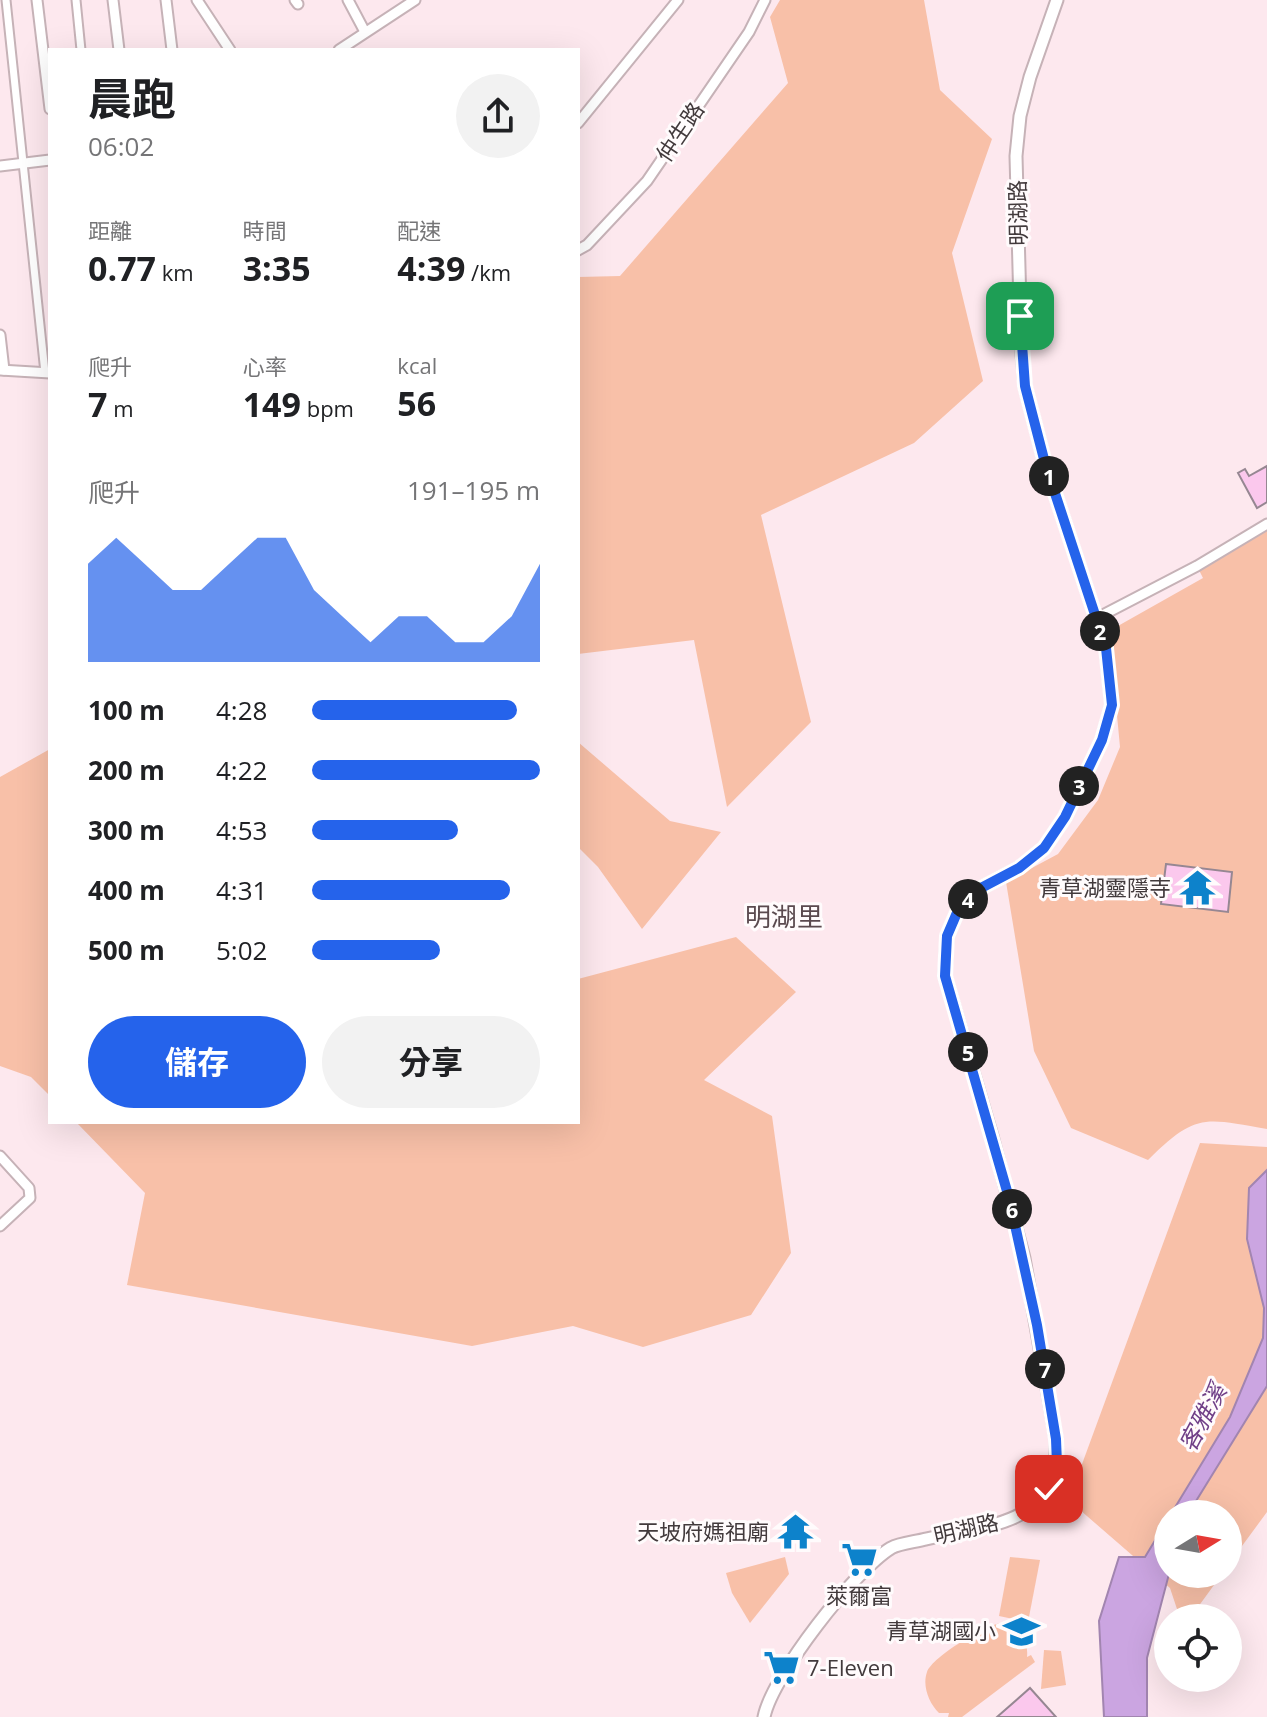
<!DOCTYPE html>
<html lang="zh-TW">
<head>
<meta charset="utf-8">
<style>
	body { margin:0; font-family:"Open Sans","Noto Sans TC",sans-serif; background:#f2f2f2; color:#202124; height:100vh; display:flex; flex-direction:column; font-size:30px; white-space:nowrap }
	* { box-sizing:border-box; margin:0 }
	p { font-size:26px; color:#757577 }
	.icon { flex:none; width:44px; height:44px; fill:none; stroke:currentColor; stroke-width:2; stroke-linecap:round; stroke-linejoin:round }
	.map { position:relative; flex:1; overflow:hidden }
	.details { position:absolute; left:48px; top:48px; width:532px; height:1076px; display:flex; flex-direction:column; background:#fff; border-radius:0px; box-shadow:0 8px 32px #0002 }
	.details>* { flex:none }
	.needle { width:52px; rotate:79deg }
	.buttons { position:absolute; left:1154px; top:1500px; display:grid; gap:16px }
	.buttons a { display:grid; place-items:center; width:88px; height:88px; border-radius:50%; background:#fff; box-shadow:0 8px 32px #0002; font-size:40px }
	.pin { position:absolute; display:grid; place-items:center; width:68px; height:68px; color:#fff; margin:-34px; border-radius:16px; box-shadow:0 4px 12px #0006 }
	.km { position:absolute; width:40px; height:40px; margin:-20px; border-radius:50%; background:#222; color:#fff; font-size:22px; line-height:40px; text-align:center }
	.round { display:grid; place-items:center; flex:none; width:84px; height:84px; border-radius:42px; background:#f2f2f2 }
	.headline { display:flex; align-items:center; justify-content:space-between; height:136px; padding:0 40px }
	h1 { font-size:44px; font-weight:700; line-height:60px }
	.figures { display:grid; grid-template-columns:repeat(3,1fr); gap:12px; height:136px; padding:8px 40px }
	.figures div { display:grid; align-content:center }
	.figures b { font-size:34px; font-weight:700 }
	.figures small { font-size:22px; font-weight:400 }
	.figures p { font-size:22px }
	.chart { height:224px; padding:16px 40px }
	.chart p { display:flex; justify-content:space-between }
	.chart svg { width:100%; height:144px; margin-top:8px; fill:#2563eb; opacity:.7 }
	.primary-button { display:flex; gap:16px; margin-top:auto; padding:16px 40px }
	.primary-button a { flex:1; height:92px; border-radius:48px; background:#2563eb; color:#fff; font-size:32px; font-weight:700; line-height:92px; text-align:center }
	.primary-button a+a { background:#f2f2f2; color:#202124 }
	ul { padding:0 40px; list-style:none; font-size:26px }
	li { display:grid; grid-template-columns:128px 96px 1fr; align-items:center; height:60px }
	li i { height:20px; border-radius:10px; background:#2563eb }
	.map>svg:first-child { display:block }
	.green { fill:#f8c0a8 }
	.water { fill:#cba5e1; stroke:#a285b0; stroke-width:2 }
	.building { fill:#fbc8ed; stroke:#968792; stroke-width:2 }
	.lines { fill:none; stroke-linecap:round; stroke-linejoin:round }
	.pedestrian-casing { stroke:#c6b2b7; stroke-width:11 }
	.minor-casing { stroke:#c6b2b7; stroke-width:13 }
	.tertiary-casing { stroke:#c6b2b7; stroke-width:15 }
	.pedestrian { stroke:#fff; stroke-width:7 }
	.minor { stroke:#fff; stroke-width:9 }
	.tertiary { stroke:#fff; stroke-width:11 }
	.route-casing { stroke:#fff; stroke-width:16 }
	.route { stroke:#2563eb; stroke-width:10 }
	.labels { text-anchor:middle; stroke-width:6; stroke-linejoin:round; paint-order:stroke }
	.street-label { font-size:22px; fill:#423a3c; stroke:#fffbfc }
	.poi-label { font-size:22px; fill:#423a3c; stroke:#fffbfc; text-anchor:end }
	.water-label { font-size:24px; font-style:italic; fill:#703f87; stroke:#fffbfc }
	.quarter-label { font-size:26px; fill:#5b4a4f; stroke:#fffbfc }
</style>
</head>
<body>
<div class="map">
<svg width="1267" height="1717" viewBox="0 0 1267 1717">
	<rect width="100%" height="100%" fill="#fde8ee"/>
	<g class="green">
		<path d="M 780,0 L 924,0 L 940,90 L 992,139 L 952,253 L 983,381 L 914,443 L 761,515 L 811,722 L 727,807 L 694,640 L 578,654 L 578,277 L 620,276 L 788,83 L 770,17 Z"/>
		<path d="M 1267,524 L 1267,1129 C 1203,1118 1196,1113 1148,1160 L 1071,1128 L 1034,1051 L 1006,882 L 1058,854 L 1098,800 L 1120,747 L 1109,631 L 1203,578 L 1197,566 Z"/>
		<path d="M 578,742 L 670,821 L 721,832 L 642,929 L 598,867 L 578,847 Z"/>
		<path d="M 50,749 L 50,1096 L 31,1077 L 0,1066 L 0,777 Z"/>
		<path d="M 736,937 L 796,992 L 704,1080 L 772,1116 L 791,1253 L 751,1315 L 643,1347 L 573,1326 L 472,1346 L 127,1285 L 145,1193 L 76,1122 L 578,1122 L 578,979 Z"/>
		<path d="M 1200,1143 L 1267,1147 L 1267,1512 L 1228,1565 L 1228,1514 L 1168,1514 L 1168,1574 L 1222,1574 L 1190,1618 L 1180,1618 L 1170,1588 L 1080,1510 L 1056,1504 L 1078,1475 Z"/>
		<path d="M 785,1557 L 789,1574 L 750,1623 L 732,1593 L 726,1573 Z"/>
		<path d="M 1010,1557 L 1040,1560 L 1028,1622 L 999,1616 Z"/>
		<path d="M 1001,1623 C 1017,1631 1029,1638 1027,1657 L 1031,1655 L 1035,1662 L 962,1717 L 948,1717 L 949,1713 L 939,1713 C 929,1703 922,1686 927,1672 C 933,1656 986,1625 1001,1623 Z"/>
		<path d="M 1044,1650 L 1061,1651 L 1066,1685 L 1041,1689 Z"/>
	</g>
	<g class="water">
		<path d="M 1267,1170 L 1267,1386 L 1188,1514 L 1171,1514 L 1230,1417 L 1263,1338 L 1264,1308 L 1247,1239 L 1249,1188 Z"/>
		<path d="M 1168,1519 L 1169,1574 L 1147,1658 L 1147,1717 L 1104,1717 L 1099,1621 L 1119,1557 L 1145,1557 Z"/>
	</g>
	<g class="building">
		<path d="M 1267,466 L 1267,502 L 1257,508 L 1238,473 L 1245,469 L 1249,476 Z"/>
		<path d="M 1166,864 L 1232,872 L 1228,912 L 1161,904 Z"/>
		<path d="M 1030,1688 L 1056,1717 L 997,1717 Z"/>
	</g>
	<g class="lines">
		<defs>
			<g id="pedestrian">
				<path d="M 6,0 L 45,373"/>
				<path d="M 76,0 L 81,50"/>
			</g>
			<g id="minor">
				<path d="M 37,0 L 50,109"/>
				<path d="M 113,0 L 119,50"/>
				<path d="M 166,0 L 172,50"/>
				<path d="M 197,0 L 230,50"/>
				<path d="M 295,0 L 298,4"/>
				<path d="M 348,0 L 365,32"/>
				<path d="M 339,50 L 415,0"/>
				<path d="M 578,123 L 678,0"/>
				<path d="M 0,166 L 50,160"/>
				<path d="M 578,250 L 587,245 L 647,181 L 749,32 L 765,0"/>
				<path d="M 0,335 L 4,370"/>
				<path d="M 0,370 L 50,373"/>
				<path d="M 1095,619 L 1197,566 L 1267,524"/>
				<path d="M 0,1156 L 29,1188 L 30,1198 L 0,1226"/>
			</g>
			<path id="tertiary" d="M 764,1717 C 772,1676 855,1570 891,1548 C 900,1543 915,1542 926,1539 C 994,1523 1058,1527 1056,1439 L 1024,1258 L 992,1136 L 945,976 L 947,936 L 959,908 L 981,888 L 1019,868 L 1044,848 L 1065,817 L 1102,740 L 1112,705 L 1106,648 L 1045,463 L 1025,386 L 1021,343 L 1016,156 L 1020,116 L 1030,77 L 1057,0"/>
		</defs>
		<use href="#pedestrian" class="pedestrian-casing"/>
		<use href="#minor" class="minor-casing"/>
		<use href="#tertiary" class="tertiary-casing"/>
		<use href="#pedestrian" class="pedestrian"/>
		<use href="#minor" class="minor"/>
		<use href="#tertiary" class="tertiary"/>
	</g>
	<g class="lines">
		<defs>
			<path id="route" d="M 1020,316 L 1025,386 L 1045,463 L 1106,648 L 1112,705 L 1102,740 L 1065,817 L 1044,848 L 1019,868 L 981,888 L 959,908 L 947,936 L 945,976 L 1009,1198 L 1037,1325 L 1056,1439 L 1057,1464 L 1049,1489"/>
		</defs>
		<use href="#route" class="route-casing"/>
		<use href="#route" class="route"/>
	</g>
	<defs>
		<symbol id="temple-bare" viewBox="-9 -9 18 18"><path d="M0-6L5-2H3V0L6.5 2.5H4V6H1.5V3h-3V6H-4V2.5H-6.5L-3 0V-2H-5Z" fill="#0d82cb" stroke="#fffbfc" stroke-width="2.5" paint-order="stroke"/></symbol>
		<symbol id="supermarket-bare" viewBox="-9 -9 18 18"><path d="M-6-5.5h2.5l.6 2H6L4.5 2H-2.5L-4.4-4H-6ZM-1.5 3.2a1.3 1.3 0 1 0 .1 0ZM3 3.2a1.3 1.3 0 1 0 .1 0Z" fill="#0d82cb" stroke="#fffbfc" stroke-width="2.5" paint-order="stroke"/></symbol>
		<symbol id="school-bare" viewBox="-9 -9 18 18"><path d="M0-5L7-2L0 1L-7-2ZM-4 1L0 2.5L4 1V4Q0 6-4 4Z" fill="#0d82cb" stroke="#fffbfc" stroke-width="2.5" paint-order="stroke"/></symbol>
	</defs>
	<g fill-rule="evenodd">
		<use href="#temple-bare" x="1172" y="862" width="51" height="51"/>
		<use href="#temple-bare" x="770" y="1506" width="51" height="51"/>
		<use href="#supermarket-bare" x="834" y="1534" width="51" height="51"/>
		<use href="#school-bare" x="996" y="1606" width="51" height="51"/>
		<use href="#supermarket-bare" x="756" y="1642" width="51" height="51"/>
	</g>
	<g class="labels">
		<g class="street-label">
			<text transform="translate(680 132) rotate(-56)" y="8">仲生路</text>
			<text transform="translate(1018 213) rotate(-91)" y="8">明湖路</text>
			<text transform="translate(966 1529) rotate(-13)" y="8">明湖路</text>
		</g>
		<g class="poi-label">
			<text x="1171" y="896">青草湖靈隱寺</text>
			<text x="769" y="1540">天坡府媽祖廟</text>
			<text x="859" y="1604" text-anchor="middle">萊爾富</text>
			<text x="996" y="1639">青草湖國小</text>
			<text x="807" y="1676" text-anchor="start">7-Eleven</text>
		</g>
		<g class="water-label">
			<text transform="translate(1203 1418) rotate(-62)" y="8">客雅溪</text>
		</g>
		<g class="quarter-label">
			<text x="784" y="926">明湖里</text>
		</g>
	</g>
</svg>
<div class="buttons">
<a><svg class="needle" viewBox="-14 -14 28 28"><path d="M0-13l5 13h-10z" fill="#e53935"/><path d="M0 13l5-13h-10z" fill="#757577"/></svg></a>
<a><svg class="icon" aria-label="locate" viewBox="0 0 24 24"><circle cx="12" cy="12" r="6"/><path d="M12 2v4M12 18v4M2 12h4M18 12h4"/></svg></a>
</div>
<div class="pin" style="left:1020px;top:316px;background:#1e9e55"><svg class="icon" aria-label="arrive" viewBox="0 0 24 24"><path d="M6 21V4h12l-3 4 3 4H6"/></svg></div>
<div class="pin" style="left:1049px;top:1489px;background:#d93025"><svg class="icon" aria-label="check" viewBox="0 0 24 24"><path d="M5 12l5 5 9-10"/></svg></div>
<b class="km" style="left:1049px;top:476px">1</b>
<b class="km" style="left:1100px;top:631px">2</b>
<b class="km" style="left:1079px;top:786px">3</b>
<b class="km" style="left:968px;top:899px">4</b>
<b class="km" style="left:968px;top:1052px">5</b>
<b class="km" style="left:1012px;top:1209px">6</b>
<b class="km" style="left:1045px;top:1369px">7</b>
<section class="details">
<div class="headline"><div><h1>晨跑</h1><p>06:02</p></div><a class="round"><svg class="icon" aria-label="share" viewBox="0 0 24 24"><path d="M12 15V3M7 8l5-5 5 5M5 13v7h14v-7"/></svg></a></div>
<div class="figures">
<div><p>距離</p><b>0.77<small> km</small></b></div>
<div><p>時間</p><b>3:35</b></div>
<div><p>配速</p><b>4:39<small> /km</small></b></div>
</div>
<div class="figures">
<div><p>爬升</p><b>7<small> m</small></b></div>
<div><p>心率</p><b>149<small> bpm</small></b></div>
<div><p>kcal</p><b>56</b></div>
</div>
<div class="chart"><p><span>爬升</span>191–195 m</p>
<svg viewBox="0 0 160 44" preserveAspectRatio="none"><path d="M0 44V14L10 6L20 14L30 22L40 22L50 14L60 6L70 6L80 22L90 30L100 38L110 30L120 30L130 38L140 38L150 30L160 14V44z"/></svg>
</div>
<ul>
<li><b>100 m</b>4:28<i style="width:90%"></i></li>
<li><b>200 m</b>4:22<i style="width:100%"></i></li>
<li><b>300 m</b>4:53<i style="width:64%"></i></li>
<li><b>400 m</b>4:31<i style="width:87%"></i></li>
<li><b>500 m</b>5:02<i style="width:56%"></i></li>
</ul>
<div class="primary-button"><a>儲存</a><a>分享</a></div>
</section>
</div>
</body>
</html>
